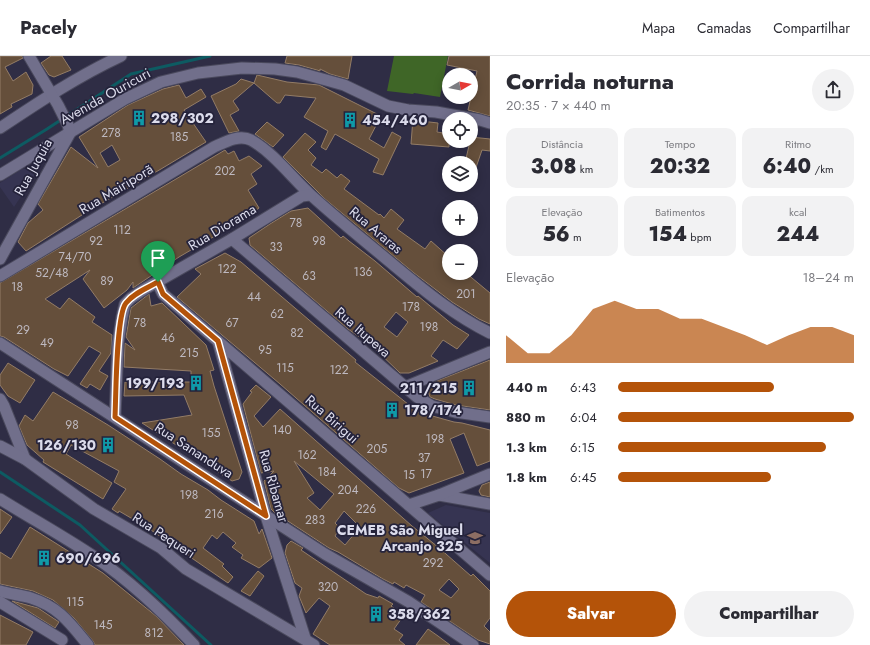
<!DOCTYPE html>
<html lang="pt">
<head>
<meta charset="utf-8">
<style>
	body { margin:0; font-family:Jost,sans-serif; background:#f2f2f3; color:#2b2b33; height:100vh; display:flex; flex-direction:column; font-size:15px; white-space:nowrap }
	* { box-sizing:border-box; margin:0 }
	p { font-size:13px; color:#7c7c81 }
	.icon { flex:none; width:22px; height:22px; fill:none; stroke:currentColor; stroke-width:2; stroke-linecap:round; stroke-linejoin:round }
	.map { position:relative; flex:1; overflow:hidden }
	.side { display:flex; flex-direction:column; background:#fff; width:380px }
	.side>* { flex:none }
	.needle { width:26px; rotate:81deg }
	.tools { position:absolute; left:442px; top:12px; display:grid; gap:8px }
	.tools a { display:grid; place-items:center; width:36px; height:36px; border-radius:50%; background:#fff; box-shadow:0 2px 10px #0003; font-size:20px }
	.pin { position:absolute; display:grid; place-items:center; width:34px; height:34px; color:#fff; margin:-41px -17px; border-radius:50% 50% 50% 0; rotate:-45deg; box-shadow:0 0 4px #0007 }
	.pin .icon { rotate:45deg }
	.round { display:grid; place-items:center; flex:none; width:42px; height:42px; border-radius:21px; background:#f2f2f3 }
	.summary { display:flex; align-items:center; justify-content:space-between; height:68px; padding:0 16px }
	h1 { font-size:22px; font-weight:800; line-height:30px }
	.metrics { display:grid; grid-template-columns:repeat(3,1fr); gap:6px; height:68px; padding:4px 16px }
	.metrics div { display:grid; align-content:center; border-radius:10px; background:#f2f2f3; text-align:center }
	.metrics b { font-size:20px; font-weight:800 }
	.metrics small { font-size:11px; font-weight:400 }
	.metrics p { font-size:11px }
	.chart { height:112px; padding:8px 16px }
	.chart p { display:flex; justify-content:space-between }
	.chart svg { width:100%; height:72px; margin-top:4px; fill:#b45309; opacity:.7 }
	.primary-button { display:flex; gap:8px; margin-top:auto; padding:8px 16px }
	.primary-button a { flex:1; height:46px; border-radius:24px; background:#b45309; color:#fff; font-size:16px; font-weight:800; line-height:46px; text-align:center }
	.primary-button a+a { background:#f2f2f3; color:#2b2b33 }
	ul { padding:0 16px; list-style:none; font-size:13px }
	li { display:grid; grid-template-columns:64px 48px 1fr; align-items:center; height:30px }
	li i { height:10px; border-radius:5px; background:#b45309 }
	header { display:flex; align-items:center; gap:24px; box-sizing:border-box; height:56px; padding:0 20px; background:#fff; border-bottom:1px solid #e1e1e2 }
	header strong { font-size:19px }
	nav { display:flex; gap:22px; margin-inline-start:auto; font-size:14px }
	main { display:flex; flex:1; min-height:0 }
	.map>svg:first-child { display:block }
	.built { fill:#363452 }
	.green { fill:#3f6627 }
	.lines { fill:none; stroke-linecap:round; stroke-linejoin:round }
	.stream { stroke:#0d5b62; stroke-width:3 }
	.building { fill:#654f3b; stroke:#937c66; fill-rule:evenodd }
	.minor-casing { stroke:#4a495d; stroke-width:13 }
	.minor { stroke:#716f8b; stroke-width:11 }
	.route-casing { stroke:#fff; stroke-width:8 }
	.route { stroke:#b45309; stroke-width:5 }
	.labels { text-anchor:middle; stroke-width:3.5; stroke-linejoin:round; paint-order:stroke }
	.number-label { font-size:12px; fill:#beb9c0 }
	.street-label { font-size:14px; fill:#dcdcec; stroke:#25233b }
	.poi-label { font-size:14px; font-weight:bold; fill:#dcdcec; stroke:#25233b; text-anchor:start }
</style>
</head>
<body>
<header>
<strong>Pacely</strong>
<nav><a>Mapa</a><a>Camadas</a><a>Compartilhar</a></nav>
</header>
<main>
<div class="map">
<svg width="490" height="589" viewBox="0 0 490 589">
	<rect width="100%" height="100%" fill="#2f2d45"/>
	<g class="built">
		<path d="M 22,113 L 32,113 L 35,119 L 14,151 L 0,131 L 0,127 Z"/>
		<path d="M 446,449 L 490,457 L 490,507 L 428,457 Z"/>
	</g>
	<path class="green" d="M 394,0 L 448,0 L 440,41 L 414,37 L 413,38 L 387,35 Z"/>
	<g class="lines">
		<g class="stream">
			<path d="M 0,102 L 47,73 L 131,18 L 210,0"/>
			<path d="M 0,416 L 80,469 L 211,589"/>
		</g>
	</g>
	<g class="building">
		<path d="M 0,0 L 22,0 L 23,2 L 5,11 L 13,25 L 26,16 L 33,29 L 32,38 L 11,48 L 12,51 L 0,58 Z"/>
		<path d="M 51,0 L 62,0 L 71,14 L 54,21 L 49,19 L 41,7 Z"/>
		<path d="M 287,0 L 352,0 L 348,23 L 330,18 L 320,13 L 320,15 L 317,14 L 299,9 L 285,7 Z"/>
		<path d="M 449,0 L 490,0 L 490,60 L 468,54 L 477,15 L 447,9 Z"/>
		<path d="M 257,19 L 287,26 L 319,29 L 381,60 L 369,83 L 384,92 L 392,76 L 401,81 L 383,119 L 373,116 L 379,103 L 335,78 L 326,94 L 321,91 L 328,75 L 304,61 L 316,42 L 285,39 L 280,47 L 277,47 L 254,27 Z"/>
		<path d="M 241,23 L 254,27 L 233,45 L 239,54 L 230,59 L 239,75 L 229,77 L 211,40 L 236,28 Z"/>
		<path d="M 179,29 L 186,42 L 201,33 L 206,41 L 184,54 L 206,86 L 161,113 L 85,157 L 26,195 L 18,186 L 28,167 L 43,154 L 38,148 L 71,91 L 98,112 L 79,81 L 128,49 L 163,33 ZM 112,89 L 120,104 L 108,111 L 100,97 Z"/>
		<path d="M 413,62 L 421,63 L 421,65 L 438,67 L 437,76 L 449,78 L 449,91 L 411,88 Z"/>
		<path d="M 267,66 L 284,79 L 273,91 L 255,78 Z"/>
		<path d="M 305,77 L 316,86 L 308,94 L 316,102 L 311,109 L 322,117 L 326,113 L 337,122 L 341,118 L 350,125 L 344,133 L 379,159 L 380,158 L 384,162 L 391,153 L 404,164 L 397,173 L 425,193 L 431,185 L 449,201 L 449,217 L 466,217 L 490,237 L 490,268 L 479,263 L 452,246 L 414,217 L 325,143 L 283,101 Z"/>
		<path d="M 471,81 L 490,83 L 490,95 L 482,94 L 472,123 L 471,123 L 471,107 L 465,107 Z"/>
		<path d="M 225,94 L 228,98 L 234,95 L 239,105 L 249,100 L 262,110 L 251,118 L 257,128 L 248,134 L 259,152 L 244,163 L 179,201 L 133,232 L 133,226 L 127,234 L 104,252 L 83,223 L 90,214 L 45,243 L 60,253 L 69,242 L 95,261 L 92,266 L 112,279 L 111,297 L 99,315 L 108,320 L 100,334 L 90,328 L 87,332 L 80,328 L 101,297 L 89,290 L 68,320 L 54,313 L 4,281 L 0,280 L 0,227 Z"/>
		<path d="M 308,152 L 341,182 L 343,180 L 349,185 L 375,205 L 417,241 L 418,240 L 453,269 L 469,279 L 457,293 L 443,284 L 431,300 L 438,305 L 409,317 L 400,317 L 371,289 L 348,273 L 250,189 L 249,182 L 270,168 L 291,155 ZM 396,256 L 408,266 L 397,281 L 384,271 Z"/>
		<path d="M 225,197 L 241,206 L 356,304 L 355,306 L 418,356 L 454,366 L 462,367 L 490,374 L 490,405 L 477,410 L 464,377 L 450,383 L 464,417 L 409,437 L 399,432 L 280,328 L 177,241 L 201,218 L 195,213 Z"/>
		<path d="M 149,238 L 151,250 L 162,247 L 206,289 L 214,314 L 210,315 L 214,330 L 242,416 L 239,423 L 232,425 L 142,367 L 192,359 L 184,339 L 124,340 L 125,326 L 191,326 L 191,315 L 124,311 L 125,287 L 135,294 L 126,281 L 131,252 Z"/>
		<path d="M 490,304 L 490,354 L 456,349 L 435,343 L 430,341 L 428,335 L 429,328 Z"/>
		<path d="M 8,307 L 35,324 L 20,347 L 8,340 L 0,329 L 0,319 Z"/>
		<path d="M 256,329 L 271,341 L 254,360 L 263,371 L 280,353 L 412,470 L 438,491 L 471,520 L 473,518 L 490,535 L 490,562 L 484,570 L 490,576 L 490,588 L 478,584 L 421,546 L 425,539 L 406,529 L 404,532 L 394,526 L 393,528 L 383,523 L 338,496 L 329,492 L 274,456 L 271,453 L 264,425 L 274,415 L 261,417 L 243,348 L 252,336 L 250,335 ZM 294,405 L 334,438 L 320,454 L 307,442 L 314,437 ZM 344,455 L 360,471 L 345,489 L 335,480 L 340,472 L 335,467 ZM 449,523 L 459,533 L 451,542 L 439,534 Z"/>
		<path d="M 53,336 L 108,369 L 160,403 L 181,418 L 208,434 L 221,444 L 254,465 L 259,478 L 262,473 L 272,502 L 259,512 L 241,502 L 243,499 L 232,491 L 236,487 L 223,476 L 217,483 L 212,479 L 203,492 L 224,508 L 222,510 L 233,521 L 228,527 L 148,472 L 119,455 L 118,457 L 112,453 L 126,433 L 114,426 L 119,415 L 71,389 L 66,398 L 112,427 L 103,443 L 43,406 L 44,404 L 27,389 L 19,370 L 25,359 L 33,365 Z"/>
		<path d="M 490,426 L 490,441 L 481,439 L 479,435 L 482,429 Z"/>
		<path d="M 0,453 L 12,461 L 0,478 Z"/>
		<path d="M 30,471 L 103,517 L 156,560 L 184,589 L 95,589 L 93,585 L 74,562 L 53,544 L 33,535 L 0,528 L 0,496 L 11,503 Z"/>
		<path d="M 291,485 L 303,492 L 301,494 L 366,538 L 378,542 L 379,540 L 393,548 L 391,550 L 404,559 L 394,573 L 403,579 L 399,584 L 405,589 L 330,589 L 313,578 L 330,550 L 319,542 L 306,557 L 299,540 L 302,532 L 295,527 L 285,497 L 287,489 Z"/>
		<path d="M 258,515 L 264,520 L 250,540 L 241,535 Z"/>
		<path d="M 12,545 L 38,552 L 59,566 L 55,572 Z"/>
		<path d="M 0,559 L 33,576 L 26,589 L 0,589 Z"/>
		<path d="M 428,573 L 438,580 L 450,589 L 416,589 Z"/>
	</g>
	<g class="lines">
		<defs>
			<g id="minor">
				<path d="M 0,72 C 39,46 78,20 121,0"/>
				<path d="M 0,119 L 125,43 L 161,26 L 198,17 L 242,12 L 275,13 L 297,16 L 344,29 L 388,50 L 408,54 L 436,56 L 480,64 L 490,67"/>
				<path d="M 232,183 L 417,341 L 432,350 L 455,356 L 490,361"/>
				<path d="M 0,203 L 70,77 L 68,69 L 58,49 L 29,0"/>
				<path d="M 0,220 L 214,91 C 225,86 239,78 251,84 C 274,97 293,123 312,140 C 335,161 360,181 384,201 C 418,229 451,258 490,277"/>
				<path d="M 157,226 L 163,238 L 490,519"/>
				<path d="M 218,285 L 266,460 L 305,582"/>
				<path d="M 0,287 L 325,498 L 409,546 L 473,589"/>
				<path d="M 405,331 L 490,296"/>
				<path d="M 0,343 L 4,350 L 25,403"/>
				<path d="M 115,361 L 118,287 L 122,261 L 125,248 L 131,242 L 143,234 L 232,183 L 302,140 L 310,139"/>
				<path d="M 0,390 L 25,403 L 94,453 L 161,492 L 186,513 L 314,589"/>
				<path d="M 439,439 L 490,448"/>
				<path d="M 0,443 C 32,463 65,481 96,502 C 133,527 164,557 194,589"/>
				<path d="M 409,449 L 439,439 L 490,418"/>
				<path d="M 0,535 C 10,538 21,539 31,542 C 59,551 70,567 88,589"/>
				<path d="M 0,546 L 62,584"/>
			</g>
		</defs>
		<use href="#minor" class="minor-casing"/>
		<use href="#minor" class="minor"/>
	</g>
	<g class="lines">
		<defs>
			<path id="route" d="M 158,226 L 163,238 L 218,285 L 266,460 L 115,361 C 116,341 116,259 126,247 C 134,237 147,232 158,226 Z"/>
		</defs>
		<use href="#route" class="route-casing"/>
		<use href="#route" class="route"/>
	</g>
	<defs>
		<symbol id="building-bare" viewBox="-9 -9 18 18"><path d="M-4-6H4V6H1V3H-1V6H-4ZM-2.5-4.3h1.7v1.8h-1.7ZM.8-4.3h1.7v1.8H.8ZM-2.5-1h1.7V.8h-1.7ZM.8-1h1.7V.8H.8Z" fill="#0f9aa8" stroke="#25233b" stroke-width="2.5" paint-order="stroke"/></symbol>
		<symbol id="school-bare" viewBox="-9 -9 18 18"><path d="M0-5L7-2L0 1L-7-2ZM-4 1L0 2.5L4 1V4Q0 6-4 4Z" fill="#8d6e63" stroke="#25233b" stroke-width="2.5" paint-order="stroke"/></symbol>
	</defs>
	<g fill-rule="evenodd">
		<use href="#building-bare" x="128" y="51" width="22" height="22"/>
		<use href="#building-bare" x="339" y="53" width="22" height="22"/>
		<use href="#building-bare" x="185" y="316" width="22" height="22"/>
		<use href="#building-bare" x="458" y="321" width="22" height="22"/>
		<use href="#building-bare" x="381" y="343" width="22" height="22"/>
		<use href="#building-bare" x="97" y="378" width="22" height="22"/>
		<use href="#school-bare" x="464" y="471" width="22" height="22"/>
		<use href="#building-bare" x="33" y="491" width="22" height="22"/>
		<use href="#building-bare" x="365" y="547" width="22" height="22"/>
	</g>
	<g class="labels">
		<g class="number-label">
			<text x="111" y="81">278</text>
			<text x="179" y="85">185</text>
			<text x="225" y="119">202</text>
			<text x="296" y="171">78</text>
			<text x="122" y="178">112</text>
			<text x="96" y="189">92</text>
			<text x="319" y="189">98</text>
			<text x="276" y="195">33</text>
			<text x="75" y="205">74/70</text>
			<text x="227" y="217">122</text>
			<text x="363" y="220">136</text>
			<text x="52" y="221">52/48</text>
			<text x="309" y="224">63</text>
			<text x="107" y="229">89</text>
			<text x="17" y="235">18</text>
			<text x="466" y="242">201</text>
			<text x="254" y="245">44</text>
			<text x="411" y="255">178</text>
			<text x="277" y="262">62</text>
			<text x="140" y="271">78</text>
			<text x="232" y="271">67</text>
			<text x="429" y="275">198</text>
			<text x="23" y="278">29</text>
			<text x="297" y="281">82</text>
			<text x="168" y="286">46</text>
			<text x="47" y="291">49</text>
			<text x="265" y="298">95</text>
			<text x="189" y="301">215</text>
			<text x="285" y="316">115</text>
			<text x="339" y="318">122</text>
			<text x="72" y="373">98</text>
			<text x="282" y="378">140</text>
			<text x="211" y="381">155</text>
			<text x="435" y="387">198</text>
			<text x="377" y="397">205</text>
			<text x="307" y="403">162</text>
			<text x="424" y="406">37</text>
			<text x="327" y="420">184</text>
			<text x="426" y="422">17</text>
			<text x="409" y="423">15</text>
			<text x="348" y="438">204</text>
			<text x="189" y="443">198</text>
			<text x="366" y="457">226</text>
			<text x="214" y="462">216</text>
			<text x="315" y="468">283</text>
			<text x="433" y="511">292</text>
			<text x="328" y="535">320</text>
			<text x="75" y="550">115</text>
			<text x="103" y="573">145</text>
			<text x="154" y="581">812</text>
		</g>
		<g class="street-label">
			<text transform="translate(105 40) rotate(-29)" y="5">Avenida Ouricuri</text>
			<text transform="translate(33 111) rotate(-61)" y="5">Rua Juquia</text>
			<text transform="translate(116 133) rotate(-31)" y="5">Rua Mairiporã</text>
			<text transform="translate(222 171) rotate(-31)" y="5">Rua Diorama</text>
			<text transform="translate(376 174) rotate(40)" y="5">Rua Araras</text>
			<text transform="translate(363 276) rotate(41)" y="5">Rua Itupeva</text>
			<text transform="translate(332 363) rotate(41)" y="5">Rua Birigui</text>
			<text transform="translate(194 394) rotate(33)" y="5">Rua Sananduva</text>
			<text transform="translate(274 430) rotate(74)" y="5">Rua Ribamar</text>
			<text transform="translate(164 479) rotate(33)" y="5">Rua Pequeri</text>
		</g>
		<g class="poi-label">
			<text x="151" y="67">298/302</text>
			<text x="362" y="69">454/460</text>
			<text x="184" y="332" text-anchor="end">199/193</text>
			<text x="457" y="337" text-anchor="end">211/215</text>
			<text x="404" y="359">178/174</text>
			<text x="96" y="394" text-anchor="end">126/130</text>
			<text x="463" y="479" text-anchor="end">CEMEB São Miguel<tspan x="463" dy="16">Arcanjo 325</tspan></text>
			<text x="56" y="507">690/696</text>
			<text x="388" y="563">358/362</text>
		</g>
	</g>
</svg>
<div class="tools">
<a><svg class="needle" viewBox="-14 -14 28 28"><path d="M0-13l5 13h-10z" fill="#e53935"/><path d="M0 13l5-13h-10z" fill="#7c7c81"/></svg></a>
<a><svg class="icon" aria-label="locate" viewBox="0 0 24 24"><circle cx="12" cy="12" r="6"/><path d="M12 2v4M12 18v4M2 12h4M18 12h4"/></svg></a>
<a><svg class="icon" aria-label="layers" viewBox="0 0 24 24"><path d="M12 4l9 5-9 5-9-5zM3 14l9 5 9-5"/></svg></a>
<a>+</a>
<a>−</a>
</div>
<div class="pin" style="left:158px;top:226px;background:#1e9e55"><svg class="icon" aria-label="arrive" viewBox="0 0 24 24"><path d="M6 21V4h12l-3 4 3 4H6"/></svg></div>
</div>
<section class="side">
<div class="summary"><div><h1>Corrida noturna</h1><p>20:35 · 7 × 440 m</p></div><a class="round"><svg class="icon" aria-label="share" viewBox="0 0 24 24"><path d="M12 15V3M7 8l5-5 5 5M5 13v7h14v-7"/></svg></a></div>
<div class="metrics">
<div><p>Distância</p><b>3.08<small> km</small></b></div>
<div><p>Tempo</p><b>20:32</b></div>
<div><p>Ritmo</p><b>6:40<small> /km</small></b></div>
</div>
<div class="metrics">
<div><p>Elevação</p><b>56<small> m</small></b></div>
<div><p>Batimentos</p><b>154<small> bpm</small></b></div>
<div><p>kcal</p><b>244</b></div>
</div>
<div class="chart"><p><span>Elevação</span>18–24 m</p>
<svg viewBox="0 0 160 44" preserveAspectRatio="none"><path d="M0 44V27L10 38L20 38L30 27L40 11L50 6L60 11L70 11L80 17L90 17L100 22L110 27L120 33L130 27L140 22L150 22L160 27V44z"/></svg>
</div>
<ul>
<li><b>440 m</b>6:43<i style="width:66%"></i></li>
<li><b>880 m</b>6:04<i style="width:100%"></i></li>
<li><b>1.3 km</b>6:15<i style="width:88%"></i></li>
<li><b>1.8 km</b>6:45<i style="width:65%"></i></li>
</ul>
<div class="primary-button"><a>Salvar</a><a>Compartilhar</a></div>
</section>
</main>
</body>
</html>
